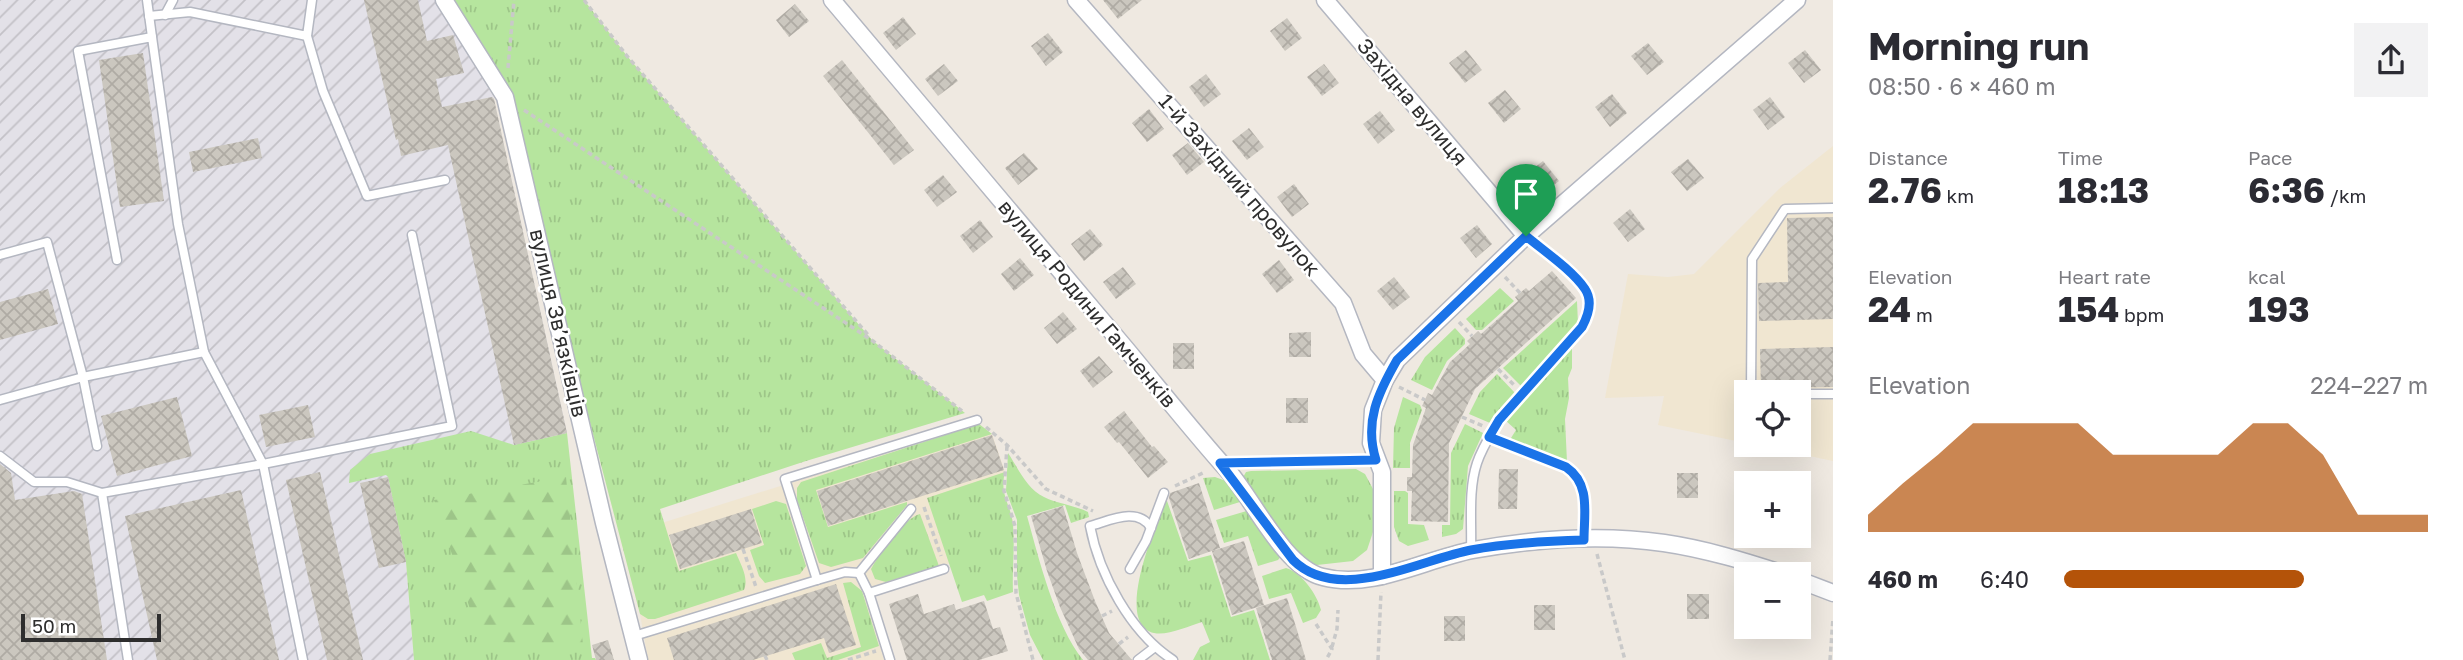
<!DOCTYPE html>
<html lang="en">
<head>
<meta charset="utf-8">
<style>
	body { margin:0; font-family:"Golos Text",sans-serif; background:#f2f2f3; color:#2b2b33; height:100vh; display:flex; flex-direction:column; font-size:26px; white-space:nowrap }
	* { box-sizing:border-box; margin:0 }
	p { font-size:23px; color:#7c7c81 }
	.icon { flex:none; width:38px; height:38px; fill:none; stroke:currentColor; stroke-width:2; stroke-linecap:round; stroke-linejoin:round }
	.map { position:relative; flex:1; overflow:hidden }
	.details { display:flex; flex-direction:column; background:#fff; width:630px }
	.details>* { flex:none }
	.tools { position:absolute; left:1734px; top:380px; display:grid; gap:14px }
	.tools a { display:grid; place-items:center; width:77px; height:77px; border-radius:0px; background:#fff; box-shadow:0 7px 28px #0002; font-size:35px }
	.scale { position:absolute; left:21px; bottom:18px; width:140px; box-sizing:border-box; padding-left:7px; border:4px solid #2e2e2e; border-top:0; font-size:19px; line-height:24px; white-space:nowrap; color:#2e2e2e; -webkit-text-stroke:5px #fff; paint-order:stroke }
	.pin { position:absolute; display:grid; place-items:center; width:60px; height:60px; color:#fff; margin:-72px -30px; border-radius:50% 50% 50% 0; rotate:-45deg; box-shadow:0 0 7px #0007 }
	.pin .icon { rotate:45deg }
	.round { display:grid; place-items:center; flex:none; width:74px; height:74px; border-radius:0px; background:#f2f2f3 }
	.summary { display:flex; align-items:center; justify-content:space-between; height:119px; padding:0 35px }
	h1 { font-size:38px; font-weight:700; line-height:52px }
	.metrics { display:grid; grid-template-columns:repeat(3,1fr); gap:10px; height:119px; padding:7px 35px }
	.metrics div { display:grid; align-content:center }
	.metrics b { font-size:35px; font-weight:700 }
	.metrics small { font-size:19px; font-weight:400 }
	.metrics p { font-size:19px }
	.chart { height:196px; padding:14px 35px }
	.chart p { display:flex; justify-content:space-between }
	.chart svg { width:100%; height:126px; margin-top:7px; fill:#b45309; opacity:.7 }
	ul { padding:0 35px; list-style:none; font-size:23px }
	li { display:grid; grid-template-columns:112px 84px 1fr; align-items:center; height:52px }
	li i { height:18px; border-radius:9px; background:#b45309 }
	main { display:flex; flex:1; min-height:0 }
	.map>svg:first-child { display:block }
	.industrial { fill:url(#industrial-furrows) }
	.education { fill:#f0e6d1 }
	.grass { fill:url(#grass-tufts) }
	.forest { fill:url(#forest-firs) }
	.building { fill:url(#building-cross-hatch) }
	.lines { fill:none; stroke-linecap:round; stroke-linejoin:round }
	.lane-casing { stroke:#b4b7c1; stroke-width:11 }
	.street-casing { stroke:#b4b7c1; stroke-width:19 }
	.path { stroke:#c9c9c9; stroke-width:3.5; stroke-dasharray:5 3.5; stroke-linecap:butt }
	.lane { stroke:#fff; stroke-width:8 }
	.street { stroke:#fff; stroke-width:16 }
	.route-casing { stroke:#fff; stroke-width:14 }
	.route { stroke:#1a73e8; stroke-width:9 }
	.labels { text-anchor:middle; stroke-width:5; stroke-linejoin:round; paint-order:stroke }
	.street-label { font-size:21px; fill:#2e2e2e; stroke:#fff }
</style>
</head>
<body>
<main>
<div class="map">
<svg width="1833" height="660" viewBox="0 0 1833 660">
	<defs>
		<pattern id="industrial-furrows" width="10" height="10" patternUnits="userSpaceOnUse" patternTransform="scale(1.75)"><rect width="10" height="10" fill="#e3e1e8"/><path d="M-1 1l2-2M0 10L10 0M9 11l2-2" fill="none" stroke="#c3c1c7"/></pattern>
		<pattern id="grass-tufts" width="24" height="20" patternUnits="userSpaceOnUse" patternTransform="scale(1.75)"><rect width="24" height="20" fill="#b6e59e"/><path d="M3 7l-1-3M5 7V3M7 7l1-3M15 17l-1-3M17 17v-4M19 17l1-3" fill="none" stroke="#9dc588"/></pattern>
		<pattern id="forest-firs" width="22" height="20" patternUnits="userSpaceOnUse" patternTransform="scale(1.75)"><rect width="22" height="20" fill="#b6e59e"/><path d="M5 1l3.5 6h-7zM16 11l3.5 6h-7z" fill="#9dc588"/></pattern>
		<pattern id="building-cross-hatch" width="8" height="8" patternUnits="userSpaceOnUse" patternTransform="scale(1.75)"><rect width="8" height="8" fill="#cbc7bf"/><path d="M0 0l8 8M0 8l8-8" fill="none" stroke="#afaba4"/></pattern>
	</defs>
	<rect width="100%" height="100%" fill="#efe9e1"/>
	<path class="industrial" d="M 0,0 L 435,0 L 456,33 L 493,96 L 567,433 L 388,477 L 406,562 L 414,660 L 0,660 Z"/>
	<g class="education">
		<path d="M 1833,146 L 1833,461 L 1756,445 L 1799,444 L 1799,392 L 1746,392 L 1746,443 L 1658,425 L 1664,396 L 1605,398 L 1628,274 L 1668,277 L 1694,274 L 1780,188 Z"/>
		<path d="M 979,424 L 992,434 L 1005,472 L 1002,487 L 1013,521 L 1013,544 L 863,590 L 884,660 L 648,660 L 640,614 L 620,536 Z"/>
	</g>
	<g class="grass">
		<path d="M 444,0 L 584,0 L 627,56 L 873,341 L 965,413 L 806,461 L 660,509 L 679,571 L 736,553 C 741,565 749,578 744,590 L 655,619 L 648,619 L 640,614 L 505,97 Z"/>
		<path d="M 1500,288 L 1514,301 L 1482,330 L 1476,330 L 1466,319 Z"/>
		<path d="M 1577,301 L 1578,324 L 1522,387 L 1503,368 Z"/>
		<path d="M 1455,328 L 1465,339 L 1465,344 L 1447,361 L 1432,390 L 1411,380 L 1425,357 Z"/>
		<path d="M 1572,345 L 1572,368 L 1568,378 L 1569,398 L 1565,419 L 1567,462 L 1513,442 L 1511,438 L 1516,430 L 1505,420 Z"/>
		<path d="M 1497,374 L 1516,394 L 1490,423 L 1469,414 L 1480,392 Z"/>
		<path d="M 1403,397 L 1420,405 L 1422,410 L 1410,443 L 1410,468 L 1393,468 L 1394,428 Z"/>
		<path d="M 979,424 L 992,434 L 816,490 L 828,527 L 907,502 L 907,505 L 863,558 L 831,567 L 819,563 L 797,500 L 797,488 L 801,482 Z"/>
		<path d="M 1465,424 L 1483,433 L 1468,466 L 1463,529 L 1456,534 L 1442,537 L 1442,525 L 1450,525 L 1451,453 Z"/>
		<path d="M 471,431 L 514,445 L 567,433 L 592,658 L 595,658 L 596,660 L 414,660 L 406,562 L 388,477 L 386,475 L 349,483 L 350,470 L 370,454 Z"/>
		<path d="M 1008,453 C 1018,468 1027,489 1044,497 C 1058,504 1074,505 1088,512 L 1089,517 L 1071,523 L 1065,505 L 1027,516 C 1039,559 1055,625 1083,660 L 1043,660 L 1030,635 L 1019,595 L 1017,576 L 1017,520 L 1006,491 Z"/>
		<path d="M 1356,469 L 1365,474 L 1373,489 L 1373,532 L 1367,550 L 1353,561 L 1317,565 L 1310,564 L 1299,558 L 1242,479 L 1246,472 L 1251,471 Z"/>
		<path d="M 1005,472 C 999,495 1011,504 1013,525 C 1015,547 1012,570 1013,592 L 987,601 L 984,595 L 962,602 L 927,498 Z"/>
		<path d="M 1215,477 L 1226,481 L 1240,502 L 1214,510 L 1203,478 Z"/>
		<path d="M 1394,491 L 1405,491 L 1408,493 L 1408,524 L 1424,525 L 1429,540 L 1408,546 L 1399,541 L 1394,527 Z"/>
		<path d="M 1166,498 L 1188,561 L 1211,555 L 1231,617 L 1254,610 L 1270,660 L 1193,660 L 1200,647 L 1210,642 L 1202,622 C 1189,626 1167,636 1154,633 C 1112,623 1158,522 1166,498 Z"/>
		<path d="M 776,501 L 786,504 L 806,566 L 800,574 L 765,583 L 759,576 L 750,550 L 764,545 L 752,509 Z"/>
		<path d="M 1250,510 L 1282,555 L 1278,560 L 1258,566 L 1248,536 L 1224,543 L 1216,520 Z"/>
		<path d="M 920,514 L 939,566 L 886,582 L 875,579 L 871,569 C 879,554 904,518 920,514 Z"/>
		<path d="M 1286,568 C 1302,573 1317,594 1321,610 L 1316,618 L 1303,623 L 1291,593 L 1269,599 L 1262,576 Z"/>
		<path d="M 851,582 L 862,591 L 879,646 L 838,660 L 795,660 L 792,653 L 821,643 L 827,658 L 861,647 L 843,583 Z"/>
	</g>
	<path class="forest" d="M 566,477 L 583,645 L 481,642 L 434,500 Z"/>
	<g class="building">
		<path d="M 364,0 L 418,0 L 427,41 L 453,35 L 464,73 L 436,79 L 442,107 L 492,97 L 494,99 L 567,433 L 514,445 L 448,145 L 401,156 L 398,139 L 396,140 Z"/>
		<path d="M 1103,0 L 1142,0 L 1118,19 Z"/>
		<path d="M 795,4 L 809,21 L 789,37 L 776,20 Z"/>
		<path d="M 903,17 L 916,34 L 896,50 L 883,33 Z"/>
		<path d="M 1287,18 L 1302,38 L 1285,51 L 1270,31 Z"/>
		<path d="M 1048,33 L 1063,52 L 1046,66 L 1031,46 Z"/>
		<path d="M 1648,43 L 1664,62 L 1647,75 L 1631,56 Z"/>
		<path d="M 1466,50 L 1482,70 L 1465,83 L 1449,63 Z"/>
		<path d="M 1805,50 L 1821,70 L 1804,83 L 1788,63 Z"/>
		<path d="M 143,53 L 164,201 L 120,207 L 99,60 Z"/>
		<path d="M 842,60 L 914,150 L 894,165 L 823,76 Z"/>
		<path d="M 944,64 L 958,81 L 938,96 L 925,79 Z"/>
		<path d="M 1324,64 L 1339,83 L 1322,96 L 1307,77 Z"/>
		<path d="M 1206,74 L 1221,94 L 1204,107 L 1189,87 Z"/>
		<path d="M 1505,90 L 1521,109 L 1504,123 L 1488,103 Z"/>
		<path d="M 1612,94 L 1627,113 L 1610,127 L 1595,107 Z"/>
		<path d="M 1770,97 L 1785,117 L 1768,130 L 1753,110 Z"/>
		<path d="M 1149,109 L 1164,129 L 1147,142 L 1132,123 Z"/>
		<path d="M 1380,111 L 1395,130 L 1378,144 L 1363,124 Z"/>
		<path d="M 1249,128 L 1264,147 L 1247,160 L 1232,141 Z"/>
		<path d="M 258,138 L 262,158 L 193,172 L 189,152 Z"/>
		<path d="M 1188,143 L 1204,162 L 1187,175 L 1172,155 Z"/>
		<path d="M 1024,153 L 1038,169 L 1018,185 L 1005,168 Z"/>
		<path d="M 1688,159 L 1704,178 L 1687,191 L 1671,172 Z"/>
		<path d="M 1543,161 L 1559,181 L 1542,194 L 1526,174 Z"/>
		<path d="M 943,175 L 957,192 L 937,207 L 924,190 Z"/>
		<path d="M 1294,184 L 1309,204 L 1292,217 L 1277,197 Z"/>
		<path d="M 1630,209 L 1645,229 L 1628,242 L 1613,223 Z"/>
		<path d="M 1833,217 L 1833,319 L 1759,321 L 1758,283 L 1788,282 L 1787,218 Z"/>
		<path d="M 980,220 L 993,237 L 973,253 L 960,236 Z"/>
		<path d="M 1477,225 L 1492,244 L 1476,258 L 1460,238 Z"/>
		<path d="M 1090,229 L 1103,245 L 1084,261 L 1071,244 Z"/>
		<path d="M 1020,258 L 1034,275 L 1014,291 L 1001,274 Z"/>
		<path d="M 1279,260 L 1294,280 L 1277,293 L 1262,274 Z"/>
		<path d="M 1123,267 L 1136,284 L 1116,299 L 1103,282 Z"/>
		<path d="M 1552,271 L 1576,298 L 1475,389 L 1449,443 L 1448,522 L 1411,521 L 1412,491 L 1407,491 L 1407,477 L 1412,477 L 1413,445 L 1426,408 L 1422,406 L 1428,393 L 1432,395 L 1450,362 L 1470,344 L 1467,341 L 1478,331 L 1481,334 L 1518,301 L 1515,297 L 1526,288 L 1529,291 Z"/>
		<path d="M 1394,277 L 1410,297 L 1393,310 L 1377,291 Z"/>
		<path d="M 48,289 L 58,324 L 0,340 L 0,302 Z"/>
		<path d="M 1063,312 L 1077,329 L 1057,344 L 1044,328 Z"/>
		<path d="M 1311,332 L 1311,357 L 1289,357 L 1289,333 Z"/>
		<rect x="1173" y="343" width="21" height="26"/>
		<path d="M 1833,347 L 1833,387 L 1761,388 L 1760,349 Z"/>
		<path d="M 1099,356 L 1113,372 L 1093,388 L 1080,371 Z"/>
		<path d="M 177,397 L 192,456 L 117,476 L 101,416 Z"/>
		<rect x="1286" y="398" width="22" height="25"/>
		<path d="M 308,405 L 315,437 L 266,447 L 259,415 Z"/>
		<path d="M 1124,411 L 1152,447 L 1154,446 L 1168,462 L 1148,478 L 1119,442 L 1117,443 L 1104,427 Z"/>
		<path d="M 992,435 L 1004,470 L 828,526 L 817,491 Z"/>
		<path d="M 0,464 L 11,473 L 15,500 L 74,491 L 82,494 L 107,660 L 0,660 Z"/>
		<path d="M 1499,469 L 1518,469 L 1517,509 L 1498,509 Z"/>
		<path d="M 320,472 L 363,660 L 327,660 L 286,480 Z"/>
		<rect x="1677" y="473" width="21" height="25"/>
		<path d="M 388,477 L 406,562 L 379,568 L 360,483 Z"/>
		<path d="M 1199,483 L 1220,548 L 1189,559 L 1169,498 L 1170,493 Z"/>
		<path d="M 241,490 L 279,660 L 157,660 L 125,516 Z"/>
		<path d="M 1063,506 L 1077,553 L 1095,601 L 1109,633 L 1132,660 L 1088,660 L 1079,649 L 1060,607 L 1047,571 L 1031,516 Z"/>
		<path d="M 751,509 L 762,543 L 680,569 L 669,535 Z"/>
		<path d="M 1244,541 L 1264,605 L 1232,615 L 1212,551 Z"/>
		<path d="M 836,584 L 856,645 L 829,653 L 824,638 L 753,660 L 674,660 L 667,638 Z"/>
		<path d="M 918,594 L 924,614 L 954,604 L 956,610 L 984,601 L 993,629 L 1000,627 L 1008,651 L 979,660 L 907,660 L 889,604 Z"/>
		<rect x="1687" y="594" width="22" height="25"/>
		<path d="M 1287,598 L 1297,630 L 1306,660 L 1272,660 L 1256,608 Z"/>
		<rect x="1534" y="605" width="21" height="25"/>
		<rect x="1444" y="616" width="21" height="25"/>
		<path d="M 608,640 L 614,660 L 596,660 L 592,645 Z"/>
	</g>
	<g class="lines">
		<defs>
			<g id="lane">
				<path d="M 147,0 L 152,37"/>
				<path d="M 165,15 L 173,0"/>
				<path d="M 149,16 L 190,12 L 307,36 L 312,0"/>
				<path d="M 307,36 L 323,91 L 367,196 L 445,180"/>
				<path d="M 0,255 L 47,242 L 83,377 L 204,352 L 263,464 L 452,426 L 412,235"/>
				<path d="M 117,260 L 78,51 L 152,37 L 178,224 L 204,352"/>
				<path d="M 1751,392 L 1752,259 L 1785,209 L 1833,208"/>
				<path d="M 1799,394 L 1833,394"/>
				<path d="M 0,400 L 83,377 L 97,446"/>
				<path d="M 1489,437 L 1566,467 C 1591,485 1584,513 1584,540"/>
				<path d="M 0,456 L 34,482 L 67,482 L 102,493 L 128,660"/>
				<path d="M 1222,463 L 1376,460"/>
				<path d="M 102,493 L 263,464 L 303,660"/>
				<path d="M 1151,528 C 1138,506 1109,521 1090,526 C 1099,574 1131,633 1173,660"/>
				<path d="M 1471,550 C 1472,523 1468,490 1477,463 C 1482,448 1491,434 1499,420 L 1582,327 C 1588,316 1593,301 1585,289 C 1572,270 1544,251 1526,236"/>
				<path d="M 1130,569 L 1146,541 L 1164,493"/>
				<path d="M 817,580 L 785,479 L 977,420"/>
				<path d="M 869,593 L 944,569"/>
				<path d="M 634,636 L 817,580 L 845,572 L 859,573"/>
				<path d="M 890,660 L 869,593 L 859,573 L 911,509"/>
				<path d="M 1138,660 L 1155,647"/>
			</g>
			<g id="street">
				<path d="M 444,0 L 505,97 L 604,523 L 639,660"/>
				<path d="M 832,0 C 930,117 1029,233 1127,350 C 1161,391 1194,433 1230,473 C 1255,503 1285,568 1323,577 C 1372,590 1425,559 1473,550 C 1534,539 1603,534 1664,543 C 1705,549 1744,561 1784,574"/>
				<path d="M 1076,0 L 1343,303 L 1363,354 L 1385,380"/>
				<path d="M 1325,0 L 1526,236"/>
				<path d="M 1382,576 L 1382,472 L 1371,443 L 1373,410 L 1385,380 L 1397,360 L 1526,236 L 1797,0"/>
				<path d="M 1799,580 L 1833,593"/>
			</g>
		</defs>
		<use href="#lane" class="lane-casing"/>
		<use href="#street" class="street-casing"/>
		<g class="path">
			<path d="M 584,0 L 627,56 L 870,337"/>
			<path d="M 508,68 L 514,0"/>
			<path d="M 524,110 L 873,341 L 962,411"/>
			<path d="M 1505,277 L 1520,293"/>
			<path d="M 1459,322 L 1472,336"/>
			<path d="M 1498,369 L 1514,385"/>
			<path d="M 1399,387 L 1425,400"/>
			<path d="M 1462,417 L 1483,426"/>
			<path d="M 986,427 L 1007,445 L 1046,489 L 1093,511"/>
			<path d="M 1007,446 L 1004,491 L 1015,526 L 1016,593 L 1033,660"/>
			<path d="M 1175,486 L 1205,472"/>
			<path d="M 924,507 L 941,556"/>
			<path d="M 743,549 L 756,587"/>
			<path d="M 1597,554 L 1625,660"/>
			<path d="M 1102,616 L 1112,611"/>
			<path d="M 1316,624 L 1332,649 L 1326,660"/>
			<path d="M 1119,644 L 1128,637"/>
			<path d="M 1332,647 L 1337,629 L 1338,610"/>
			<path d="M 765,656 L 767,660"/>
			<path d="M 848,660 L 876,651"/>
			<path d="M 1378,660 L 1381,592"/>
			<path d="M 1830,660 L 1833,618"/>
		</g>
		<use href="#lane" class="lane"/>
		<use href="#street" class="street"/>
	</g>
	<g class="lines">
		<defs>
			<path id="route" d="M 1526,236 C 1544,251 1572,270 1585,289 C 1593,301 1588,316 1582,327 L 1499,420 L 1489,437 L 1566,467 C 1591,484 1584,513 1584,540 C 1546,541 1508,543 1471,550 C 1419,560 1338,605 1293,560 L 1220,463 L 1376,460 C 1364,422 1378,393 1397,360 Z"/>
		</defs>
		<use href="#route" class="route-casing"/>
		<use href="#route" class="route"/>
	</g>
	<g class="labels">
		<g class="street-label">
			<text transform="translate(1412 102) rotate(50)" y="7">Західна вулиця</text>
			<text transform="translate(1239 185) rotate(49)" y="7">1-й Західний провулок</text>
			<text transform="translate(1087 304) rotate(50)" y="7">вулиця Родини Гамченків</text>
			<text transform="translate(558 323) rotate(77)" y="7">вулиця Звʼязківців</text>
		</g>
	</g>
</svg>
<div class="tools">
<a><svg class="icon" aria-label="locate" viewBox="0 0 24 24"><circle cx="12" cy="12" r="6"/><path d="M12 2v4M12 18v4M2 12h4M18 12h4"/></svg></a>
<a>+</a>
<a>−</a>
</div>
<div class="scale">50 m</div>
<div class="pin" style="left:1526px;top:236px;background:#1e9e55"><svg class="icon" aria-label="arrive" viewBox="0 0 24 24"><path d="M6 21V4h12l-3 4 3 4H6"/></svg></div>
</div>
<section class="details">
<div class="summary"><div><h1>Morning run</h1><p>08:50 · 6 × 460 m</p></div><a class="round"><svg class="icon" aria-label="share" viewBox="0 0 24 24"><path d="M12 15V3M7 8l5-5 5 5M5 13v7h14v-7"/></svg></a></div>
<div class="metrics">
<div><p>Distance</p><b>2.76<small> km</small></b></div>
<div><p>Time</p><b>18:13</b></div>
<div><p>Pace</p><b>6:36<small> /km</small></b></div>
</div>
<div class="metrics">
<div><p>Elevation</p><b>24<small> m</small></b></div>
<div><p>Heart rate</p><b>154<small> bpm</small></b></div>
<div><p>kcal</p><b>193</b></div>
</div>
<div class="chart"><p><span>Elevation</span>224–227 m</p>
<svg viewBox="0 0 160 44" preserveAspectRatio="none"><path d="M0 44V38L10 27L20 17L30 6L40 6L50 6L60 6L70 17L80 17L90 17L100 17L110 6L120 6L130 17L140 38L150 38L160 38V44z"/></svg>
</div>
<ul>
<li><b>460 m</b>6:40<i style="width:66%"></i></li>
</ul>
</section>
</main>
</body>
</html>
